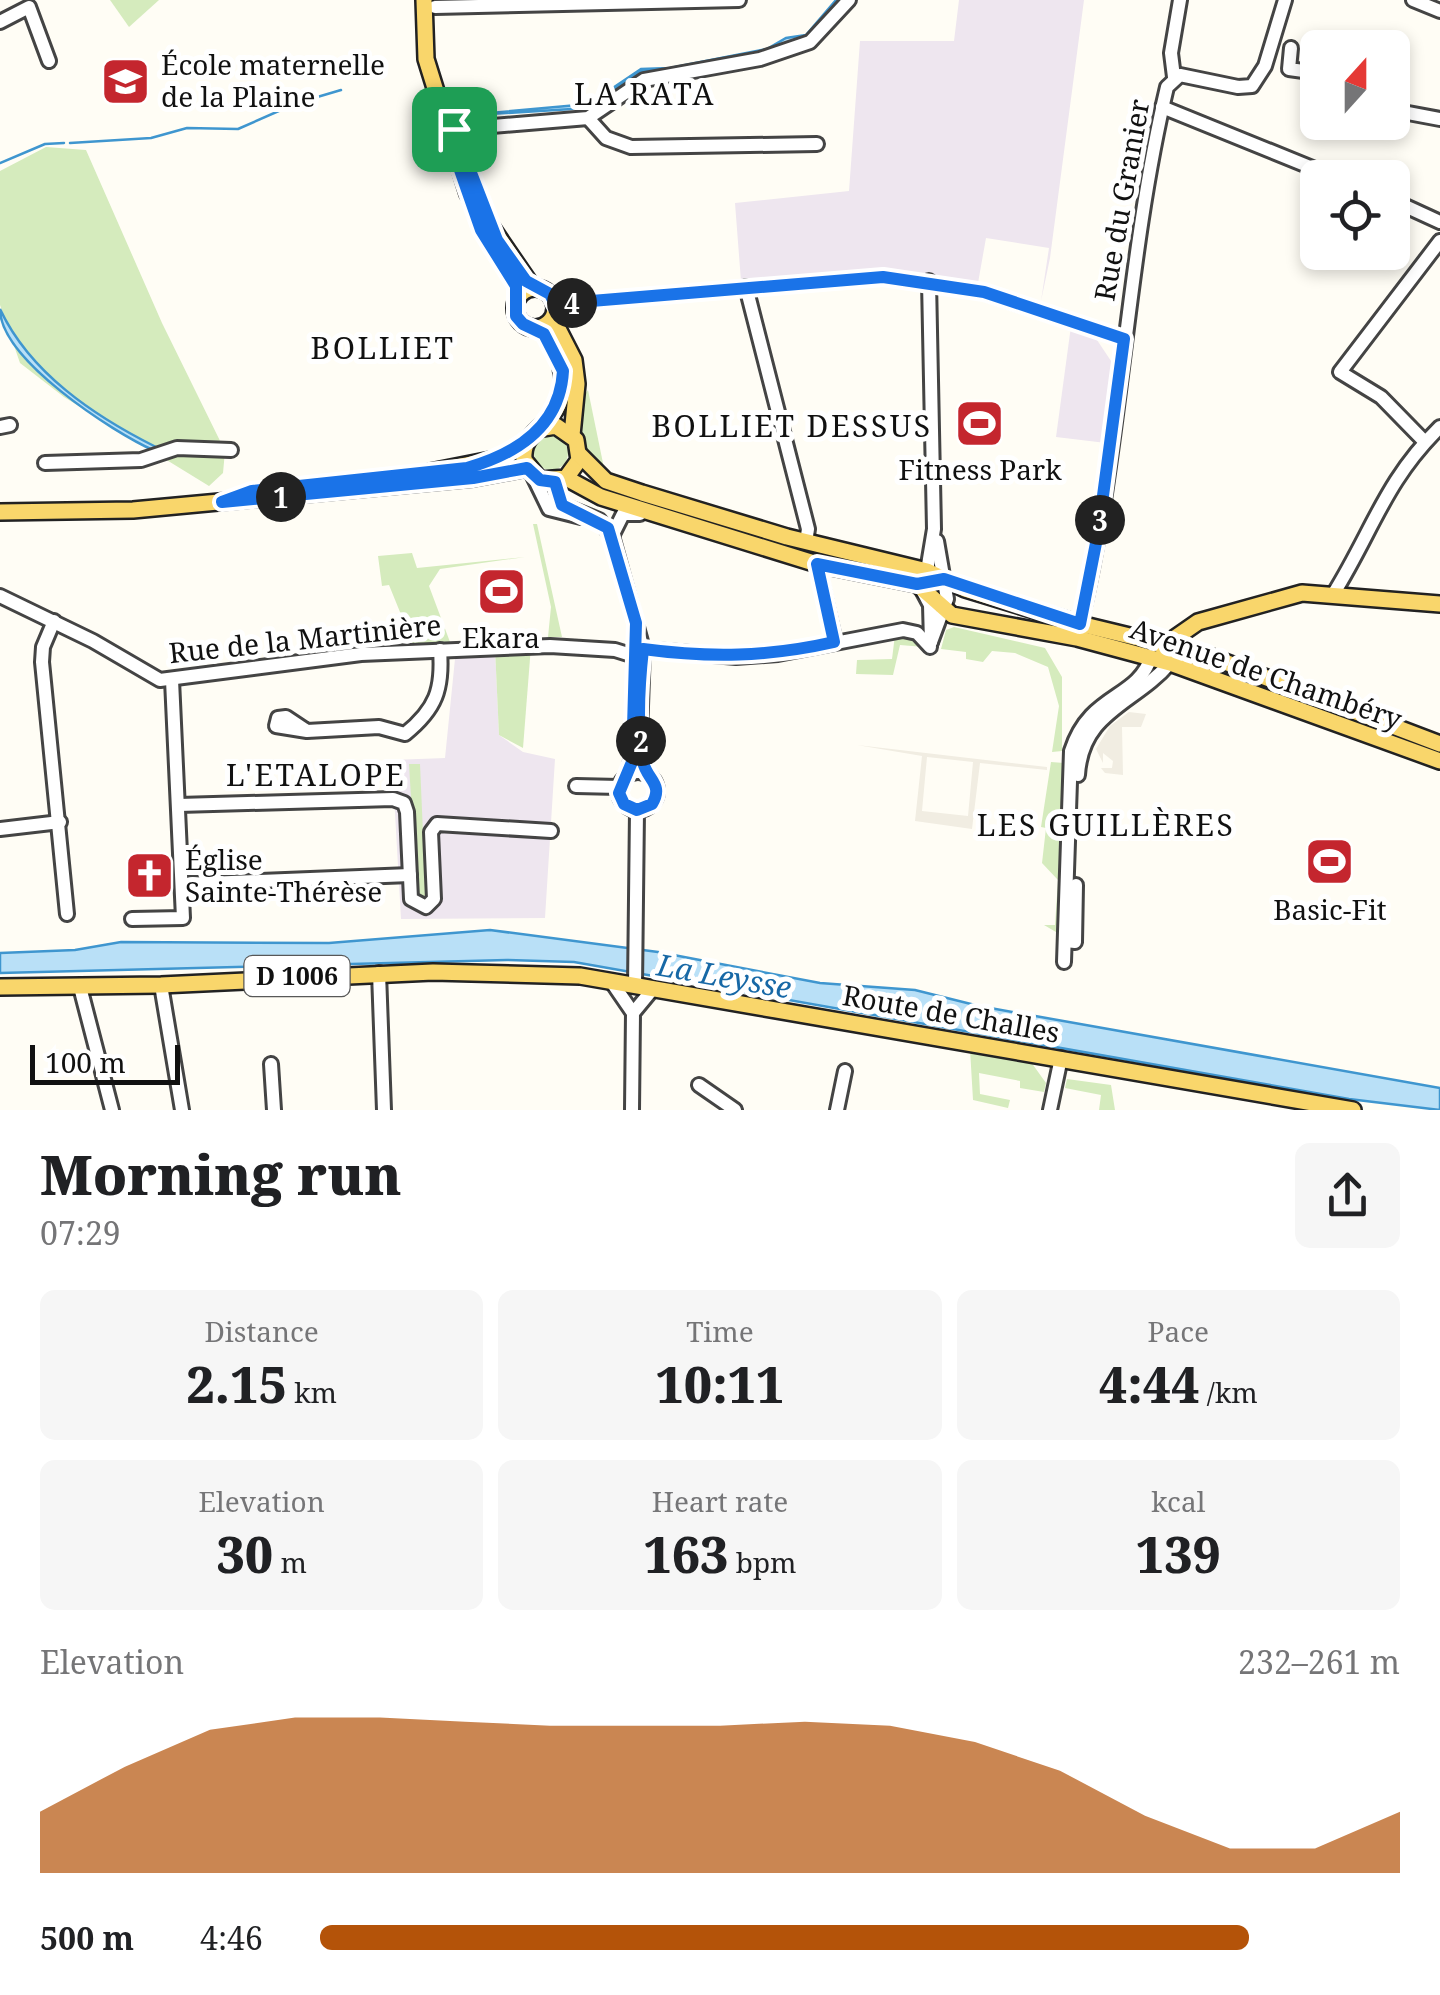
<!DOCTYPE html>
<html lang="en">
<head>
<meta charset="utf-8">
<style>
	body { margin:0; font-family:"Noto Serif",serif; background:#f6f6f6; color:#202124; height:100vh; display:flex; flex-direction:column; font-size:38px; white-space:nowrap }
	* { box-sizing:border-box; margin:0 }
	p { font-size:32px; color:#757577 }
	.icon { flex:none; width:55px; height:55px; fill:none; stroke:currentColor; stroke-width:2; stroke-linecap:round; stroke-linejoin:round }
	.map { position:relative; height:1110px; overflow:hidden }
	.details { display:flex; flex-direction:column; background:#fff; flex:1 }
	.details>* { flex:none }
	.needle { width:65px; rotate:21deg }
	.buttons { position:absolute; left:1300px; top:30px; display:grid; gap:20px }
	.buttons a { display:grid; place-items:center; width:110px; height:110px; border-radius:15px; background:#fff; box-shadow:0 5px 15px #0003; font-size:50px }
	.scale { position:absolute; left:30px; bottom:25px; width:150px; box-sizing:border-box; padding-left:10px; border:5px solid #111; border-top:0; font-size:28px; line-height:35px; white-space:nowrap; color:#111; -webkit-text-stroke:8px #fff; paint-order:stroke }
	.pin { position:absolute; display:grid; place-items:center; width:85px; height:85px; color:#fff; margin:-42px; border-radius:20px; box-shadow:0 5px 15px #0006 }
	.km { position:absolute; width:50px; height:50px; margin:-25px; border-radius:50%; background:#222; color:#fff; font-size:28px; line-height:50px; text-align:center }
	.round { display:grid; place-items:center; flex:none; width:105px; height:105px; border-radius:15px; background:#f6f6f6 }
	.summary { display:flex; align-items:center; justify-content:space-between; height:170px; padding:0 40px }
	h1 { font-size:55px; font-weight:800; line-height:75px }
	.metrics { display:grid; grid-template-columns:repeat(3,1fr); gap:15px; height:170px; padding:10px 40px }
	.metrics div { display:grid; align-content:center; border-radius:15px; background:#f6f6f6; text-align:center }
	.metrics b { font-size:50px; font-weight:800 }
	.metrics small { font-size:28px; font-weight:400 }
	.metrics p { font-size:28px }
	.chart { height:280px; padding:20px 40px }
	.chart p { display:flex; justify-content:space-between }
	.chart svg { width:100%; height:180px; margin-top:10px; fill:#b45309; opacity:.7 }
	ul { padding:0 40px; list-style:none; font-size:32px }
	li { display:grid; grid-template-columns:160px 120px 1fr; align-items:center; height:75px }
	li i { height:25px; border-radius:12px; background:#b45309 }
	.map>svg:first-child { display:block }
	.industrial { fill:#eee6ef }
	.green { fill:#d5ebbd }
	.plaza { fill:#f1ede2; fill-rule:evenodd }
	.water { fill:#b9e0f7; stroke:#3f96cf; stroke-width:2.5 }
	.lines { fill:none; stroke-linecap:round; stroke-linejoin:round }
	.stream { stroke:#3f96cf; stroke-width:2.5 }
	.minor-casing { stroke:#444; stroke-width:18 }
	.major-casing { stroke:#222; stroke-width:20 }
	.minor { stroke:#fff; stroke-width:12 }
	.major { stroke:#f9d66b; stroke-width:15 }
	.route-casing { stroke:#fff; stroke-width:20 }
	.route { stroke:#1a73e8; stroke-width:12 }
	.labels { text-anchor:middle; stroke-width:10; stroke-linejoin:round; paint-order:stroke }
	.shield { fill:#fff; stroke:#585858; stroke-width:2.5 }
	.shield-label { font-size:25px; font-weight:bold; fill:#111 }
	.poi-label { font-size:28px; fill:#111; stroke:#fff }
	.street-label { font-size:28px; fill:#111; stroke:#fff }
	.neighbourhood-label { font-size:30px; letter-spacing:2.5px; fill:#111; stroke:#fff }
	.water-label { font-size:30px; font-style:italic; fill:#1768a6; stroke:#fff }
</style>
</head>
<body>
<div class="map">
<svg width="1440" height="1110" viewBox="0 0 1440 1110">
	<rect width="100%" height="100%" fill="#fffdf5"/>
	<g class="industrial">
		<path d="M 959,0 L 1084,0 L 1050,258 L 1041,301 L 1049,248 L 986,238 L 978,283 L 882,275 L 742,294 L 735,203 L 849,191 L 860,41 L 954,41 Z"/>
		<path d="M 1071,326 L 1095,337 L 1113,364 L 1115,384 L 1106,443 L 1056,437 Z"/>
		<path d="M 495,648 L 499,735 L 523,752 L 555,759 L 545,918 L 401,919 L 392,760 L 445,758 L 456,649 Z"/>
	</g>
	<g class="green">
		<path d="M 110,0 L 159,0 L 129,27 Z"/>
		<path d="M 46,147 L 86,150 L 162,323 L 225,451 L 223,473 L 209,486 L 64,397 L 20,363 L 0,305 L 0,171 Z"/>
		<path d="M 588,390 L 604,468 L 599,468 C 583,449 571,410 588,390 Z"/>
		<circle cx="551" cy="453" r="17"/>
		<path d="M 533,524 L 537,524 L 562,637 L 548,637 L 551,607 Z"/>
		<path d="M 412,553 L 417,568 L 525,557 L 440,569 L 429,586 L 450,642 L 413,644 L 389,585 L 382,586 L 378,556 Z"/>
		<path d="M 954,627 L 1045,648 L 1062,677 L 1062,751 L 1052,752 L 1059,706 L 1048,667 L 1015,653 L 992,651 L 983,662 L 966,659 L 966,652 L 941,649 L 946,630 Z"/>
		<path d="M 895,635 L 914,636 L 924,647 L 900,645 L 893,675 L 856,674 L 857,660 L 892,659 Z"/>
		<path d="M 531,646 L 523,748 L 499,735 L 495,648 Z"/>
		<path d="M 1051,762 L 1064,763 L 1060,928 L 1056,932 L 1044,925 L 1055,925 L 1058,880 L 1042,863 L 1046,828 L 1041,827 Z"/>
		<path d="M 409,764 L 420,764 L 426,903 L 417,898 Z"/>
		<path d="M 970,1049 L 1031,1062 L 1046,1083 L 1044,1092 L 1020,1088 L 1020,1081 L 979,1073 L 980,1094 L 1010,1100 L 1008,1108 L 973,1100 Z"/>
		<path d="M 1067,1079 L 1111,1085 L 1115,1110 L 1099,1110 L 1101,1095 L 1065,1088 Z"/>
	</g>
	<g class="plaza">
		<path d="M 1129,712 L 1146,714 L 1141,727 L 1122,727 L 1123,775 L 1105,773 L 1101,768 L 1112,768 L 1113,761 L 1103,753 L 1103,763 L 1096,749 L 1110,726 Z"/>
		<path d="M 857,745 L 1047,767 L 1047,770 L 980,763 L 972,829 L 915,821 L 922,756 ZM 927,757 L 973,762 L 968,816 L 922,811 Z"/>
	</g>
	<g class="water">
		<path d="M 836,0 L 840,0 L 807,37 L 765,52 L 672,70 L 642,71 L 588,108 L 457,116 L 589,104 L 641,69 L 670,68 L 767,49 L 786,38 L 806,35 Z"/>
		<path d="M 0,309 C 30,373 94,416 156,447 L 155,451 C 112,432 0,359 0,309 Z"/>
		<path d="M 490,930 L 658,952 L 820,983 L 915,990 L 979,1006 L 1440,1088 L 1440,1110 L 1349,1099 L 574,962 L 507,960 L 0,973 L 0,953 L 75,950 L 121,942 L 329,943 Z"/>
	</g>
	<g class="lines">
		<g class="stream">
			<path d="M 70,143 L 151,138 L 187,128 L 238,129 L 297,103 L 341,90"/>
			<path d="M 0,163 L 45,144 L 64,143"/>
		</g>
		<defs>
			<g id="minor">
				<path d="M 1413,0 L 1440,11"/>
				<path d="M 435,7 L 739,0"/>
				<path d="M 0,22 L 29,7 L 49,61"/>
				<path d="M 1291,48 L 1289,69 L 1318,73"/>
				<path d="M 1174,77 L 1171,53 L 1180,0"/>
				<path d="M 1162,107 L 1337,178"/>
				<path d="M 1392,110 L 1440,119"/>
				<path d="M 588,118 L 606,138 L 631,147 L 817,144"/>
				<path d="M 446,130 L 588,118 L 644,80 L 760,59 L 810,42 L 849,0"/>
				<path d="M 475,191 L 490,225"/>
				<path d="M 468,194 L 481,230"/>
				<path d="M 1392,200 L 1440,222"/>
				<path d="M 746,287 L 808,529 L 806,542"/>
				<path d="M 555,304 L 883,277 L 983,292 L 1124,339"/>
				<path d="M 0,427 L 10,425"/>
				<path d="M 1425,442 L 1381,397 L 1340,372 L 1440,241"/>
				<path d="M 45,463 L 141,460 L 177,448 L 231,450"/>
				<path d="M 533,476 L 549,509 L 581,517"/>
				<path d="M 555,482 L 562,505 L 599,520 L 612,536 L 643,649 L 640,735 L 646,774"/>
				<path d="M 612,536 L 623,514 L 640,514"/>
				<path d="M 817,564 L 835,642"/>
				<path d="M 927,571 L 934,529 L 929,281"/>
				<path d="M 923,592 L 930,605 L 931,642"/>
				<path d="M 1334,593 C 1373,530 1385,481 1440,427"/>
				<path d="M 0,596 L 93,641 L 160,680 L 361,654 L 550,646 L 615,650 L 631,655 L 641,667"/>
				<path d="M 54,621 L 43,647 L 42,662 L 67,914"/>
				<path d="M 1080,624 C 1122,448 1125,264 1167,87 L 1180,75 L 1238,87 L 1252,86 L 1265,66 L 1285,0"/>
				<path d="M 931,642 L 947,599 L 937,541"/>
				<path d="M 643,649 L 736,657 L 778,654 L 903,630 L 917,633 L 930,647"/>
				<path d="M 307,731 L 276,726 L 278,718 L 286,717 L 307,731 L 379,727 L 405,734 C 436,709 443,689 440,650"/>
				<circle cx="638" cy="791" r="19"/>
				<path d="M 630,774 L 633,730"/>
				<path d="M 1078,775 C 1082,711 1135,704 1170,663"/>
				<path d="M 576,786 L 619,787"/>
				<path d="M 179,805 L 393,799 L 404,803 L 407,812 L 411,899 L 426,907 L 434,899 L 431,832 L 437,824 L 551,831"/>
				<path d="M 0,829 L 60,822"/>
				<path d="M 183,884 L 410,875"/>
				<path d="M 132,919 L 183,918 L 172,680"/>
				<path d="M 1066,941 L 1075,942 L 1076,885"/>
				<path d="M 1064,962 L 1071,751 C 1090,692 1137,700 1151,657"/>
				<path d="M 379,973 L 384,1110"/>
				<path d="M 611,981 L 633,1013"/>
				<path d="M 161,985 L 182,1110"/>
				<path d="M 635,986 L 637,811"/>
				<path d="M 80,987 L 112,1110"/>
				<path d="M 271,1064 L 274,1110"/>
				<path d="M 699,1085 L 735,1110"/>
				<path d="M 632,1110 L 633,1013 L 652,990"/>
				<path d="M 837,1110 L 845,1071"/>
				<path d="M 1050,1110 L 1061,1058"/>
			</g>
			<g id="major">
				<path d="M 424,0 L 426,59 L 468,194"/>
				<path d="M 490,225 L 533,288"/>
				<circle cx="535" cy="308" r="20"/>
				<path d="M 553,319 L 574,360 L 577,384 L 572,435"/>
				<path d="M 538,429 L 556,426 L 576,440 L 579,460 L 566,478 L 540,480 L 524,460 C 522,436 539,432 552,415 C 572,389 562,348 538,328"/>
				<path d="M 579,454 L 606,481 L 642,493 L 787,537 L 927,571 L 965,589 L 1080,624 L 1204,654 L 1440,744"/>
				<path d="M 430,472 L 501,458 L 525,444"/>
				<path d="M 566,478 L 601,497 L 817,564 L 917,584 L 952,615 L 1077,638 L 1170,663 L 1440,761"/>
				<path d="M 0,512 L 133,510 L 473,478 L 527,468"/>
				<path d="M 1162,647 L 1198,622 L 1302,593 L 1440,604"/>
				<path d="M 0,987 L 161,985 L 433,972 L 580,976 L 1353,1110"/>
			</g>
		</defs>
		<use href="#minor" class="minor-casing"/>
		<use href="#major" class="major-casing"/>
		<use href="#minor" class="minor"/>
		<use href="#major" class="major"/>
	</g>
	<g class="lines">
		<defs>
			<path id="route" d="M 454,129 L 497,240 L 526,281 L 550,294 L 555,304 L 883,277 L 984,292 L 1124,339 L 1098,533 L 1080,624 L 944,579 L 917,584 L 817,564 L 834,642 C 768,657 710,658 643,649 C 639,685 636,726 643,762 C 647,780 664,784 652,804 L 637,810 L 624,804 L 619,793 L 632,762 L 636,623 L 608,528 L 562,505 L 555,482 L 540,480 L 527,468 L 473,478 L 222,502 L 252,491 L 467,468 C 516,454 560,427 563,371 L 544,334 L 523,324 L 516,316 L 516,286 L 481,230 L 446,130 Z"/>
		</defs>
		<use href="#route" class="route-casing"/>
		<use href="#route" class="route"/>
	</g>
	<defs>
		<symbol id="school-square" viewBox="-11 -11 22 22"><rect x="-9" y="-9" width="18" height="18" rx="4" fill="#c4262e" stroke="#fff"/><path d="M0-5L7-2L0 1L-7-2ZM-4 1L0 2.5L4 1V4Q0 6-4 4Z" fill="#fff"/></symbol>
		<symbol id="stadium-square" viewBox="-11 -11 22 22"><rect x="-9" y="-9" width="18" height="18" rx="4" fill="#c4262e" stroke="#fff"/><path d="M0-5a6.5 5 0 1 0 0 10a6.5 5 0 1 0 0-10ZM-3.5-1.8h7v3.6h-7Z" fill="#fff"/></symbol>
		<symbol id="church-square" viewBox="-11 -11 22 22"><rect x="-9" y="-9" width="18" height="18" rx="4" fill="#c4262e" stroke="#fff"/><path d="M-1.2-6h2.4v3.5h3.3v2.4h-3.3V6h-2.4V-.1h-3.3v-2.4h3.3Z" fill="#fff"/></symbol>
	</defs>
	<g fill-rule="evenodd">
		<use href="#school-square" x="98" y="54" width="55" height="55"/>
		<use href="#stadium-square" x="952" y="396" width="55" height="55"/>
		<use href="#stadium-square" x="474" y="564" width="55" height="55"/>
		<use href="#stadium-square" x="1302" y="834" width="55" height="55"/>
		<use href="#church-square" x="122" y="848" width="55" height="55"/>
	</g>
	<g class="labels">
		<rect class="shield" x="244.5" y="956" width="105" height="40" rx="8"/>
		<g class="shield-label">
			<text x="297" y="985">D 1006</text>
		</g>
		<g class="poi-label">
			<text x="161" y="75" text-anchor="start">École maternelle<tspan x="161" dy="32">de la Plaine</tspan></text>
			<text x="980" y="480">Fitness Park</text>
			<text x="501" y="648">Ekara</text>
			<text x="185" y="870" text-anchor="start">Église<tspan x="185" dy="32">Sainte-Thérèse</tspan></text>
			<text x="1330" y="920">Basic-Fit</text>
		</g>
		<g class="street-label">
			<text transform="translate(1122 200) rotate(-80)" y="10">Rue du Granier</text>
			<text transform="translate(305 639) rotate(-6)" y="10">Rue de la Martinière</text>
			<text transform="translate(1266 674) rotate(19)" y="10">Avenue de Chambéry</text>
			<text transform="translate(951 1014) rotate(10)" y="10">Route de Challes</text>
		</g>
		<g class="neighbourhood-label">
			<text x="645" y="105">LA RATA</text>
			<text x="383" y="359">BOLLIET</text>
			<text x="792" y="437">BOLLIET DESSUS</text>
			<text x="316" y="786">L'ETALOPE</text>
			<text x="1106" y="836">LES GUILLÈRES</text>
		</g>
		<g class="water-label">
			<text transform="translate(724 977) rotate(10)" y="10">La Leysse</text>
		</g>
	</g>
</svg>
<div class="buttons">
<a><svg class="needle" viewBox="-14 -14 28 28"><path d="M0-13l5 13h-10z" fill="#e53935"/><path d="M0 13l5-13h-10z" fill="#757577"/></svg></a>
<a><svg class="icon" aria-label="locate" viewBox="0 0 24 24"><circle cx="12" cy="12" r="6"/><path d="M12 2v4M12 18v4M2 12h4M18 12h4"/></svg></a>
</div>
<div class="scale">100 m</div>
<div class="pin" style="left:454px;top:129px;background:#1e9e55"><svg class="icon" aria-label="arrive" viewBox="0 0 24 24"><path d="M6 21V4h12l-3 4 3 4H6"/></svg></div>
<b class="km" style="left:281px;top:497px">1</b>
<b class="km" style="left:641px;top:741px">2</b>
<b class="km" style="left:1100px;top:520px">3</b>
<b class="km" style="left:572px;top:303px">4</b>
</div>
<section class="details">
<div class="summary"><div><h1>Morning run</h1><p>07:29</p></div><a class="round"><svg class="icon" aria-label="share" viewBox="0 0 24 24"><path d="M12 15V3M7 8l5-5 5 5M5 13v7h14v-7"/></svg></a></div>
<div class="metrics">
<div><p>Distance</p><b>2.15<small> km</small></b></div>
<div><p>Time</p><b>10:11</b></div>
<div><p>Pace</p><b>4:44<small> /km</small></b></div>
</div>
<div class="metrics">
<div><p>Elevation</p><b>30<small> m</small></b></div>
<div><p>Heart rate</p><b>163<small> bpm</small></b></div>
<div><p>kcal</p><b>139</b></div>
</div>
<div class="chart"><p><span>Elevation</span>232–261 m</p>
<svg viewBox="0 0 160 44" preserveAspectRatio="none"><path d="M0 44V29L10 18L20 9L30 6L40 6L50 7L60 8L70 8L80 8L90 7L100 8L110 12L120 19L130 30L140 38L150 38L160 29V44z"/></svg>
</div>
<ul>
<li><b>500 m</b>4:46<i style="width:86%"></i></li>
</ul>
</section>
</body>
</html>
